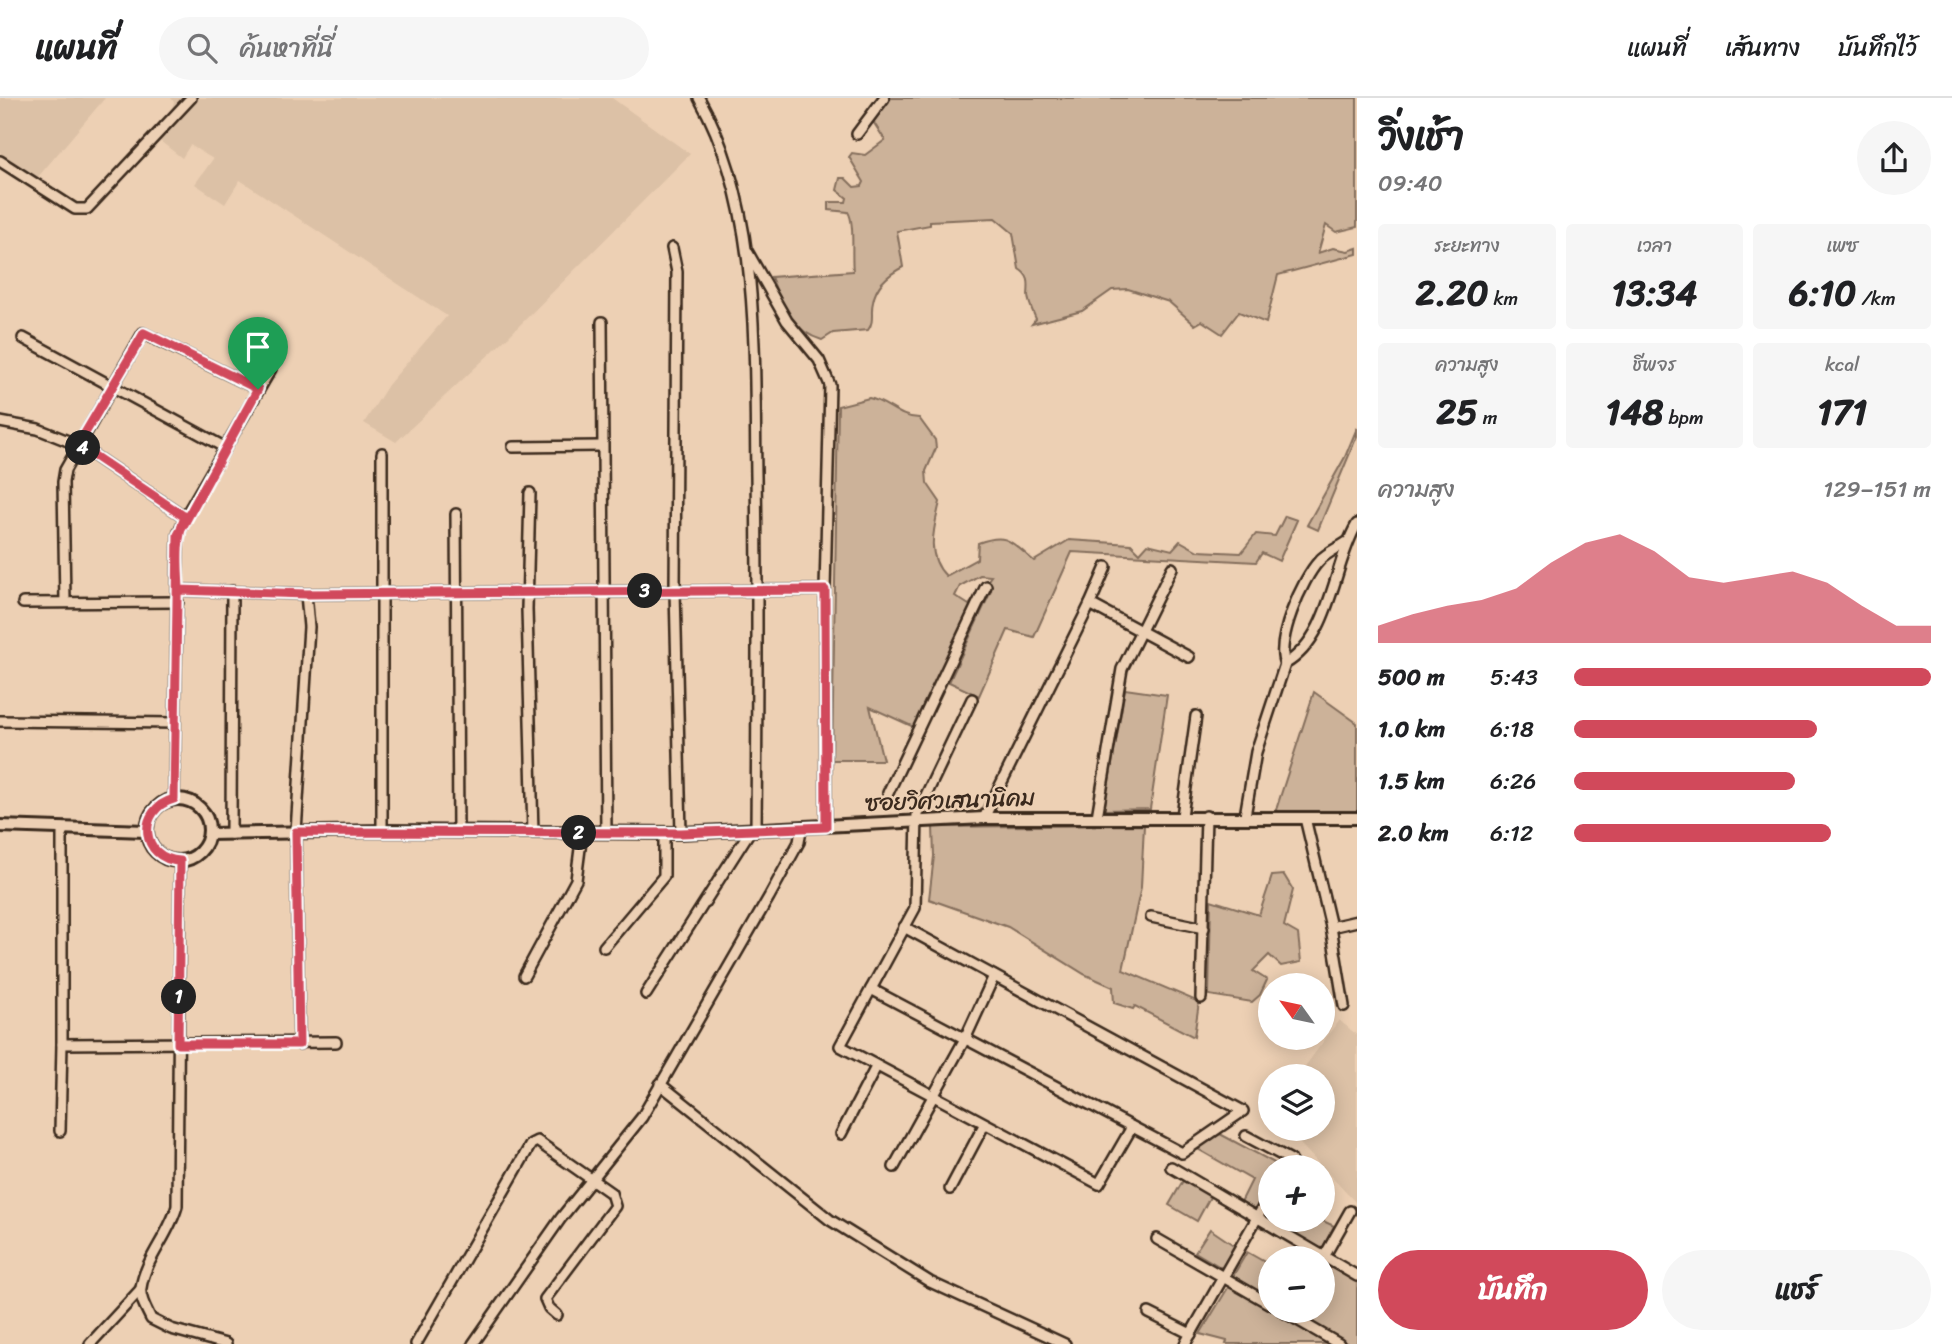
<!DOCTYPE html>
<html lang="th">
<head>
<meta charset="utf-8">
<style>
	body { margin:0; font-family:Sriracha,"Playpen Sans Thai",sans-serif; background:#f6f6f6; color:#202124; height:100vh; display:flex; flex-direction:column; font-size:26px; white-space:nowrap }
	* { box-sizing:border-box; margin:0 }
	p { font-size:23px; color:#757577 }
	.icon { flex:none; width:38px; height:38px; fill:none; stroke:currentColor; stroke-width:2; stroke-linecap:round; stroke-linejoin:round }
	.map { position:relative; flex:1; overflow:hidden }
	.sheet { display:flex; flex-direction:column; background:#fff; width:595px }
	.sheet>* { flex:none }
	.needle { width:46px; rotate:303deg }
	.buttons { position:absolute; left:1258px; top:875px; display:grid; gap:14px }
	.buttons a { display:grid; place-items:center; width:77px; height:77px; border-radius:50%; background:#fff; box-shadow:0 4px 18px #0003; font-size:35px }
	.pin { position:absolute; display:grid; place-items:center; width:60px; height:60px; color:#fff; margin:-72px -30px; border-radius:50% 50% 50% 0; rotate:-45deg; box-shadow:0 0 7px #0007 }
	.pin .icon { rotate:45deg }
	.km { position:absolute; width:35px; height:35px; margin:-18px; border-radius:50%; background:#222; color:#fff; font-size:19px; line-height:35px; text-align:center }
	.round { display:grid; place-items:center; flex:none; width:74px; height:74px; border-radius:37px; background:#f6f6f6 }
	.overview { display:flex; align-items:center; justify-content:space-between; height:119px; padding:0 21px }
	h1 { font-size:38px; font-weight:700; line-height:52px }
	.metrics { display:grid; grid-template-columns:repeat(3,1fr); gap:10px; height:119px; padding:7px 21px }
	.metrics div { display:grid; align-content:center; border-radius:7px; background:#f6f6f6; text-align:center }
	.metrics b { font-size:35px; font-weight:700 }
	.metrics small { font-size:19px; font-weight:400 }
	.metrics p { font-size:19px }
	.chart { height:196px; padding:14px 21px }
	.chart p { display:flex; justify-content:space-between }
	.chart svg { width:100%; height:126px; margin-top:7px; fill:#d1495b; opacity:.7 }
	.action { display:flex; gap:14px; margin-top:auto; padding:14px 21px }
	.action a { flex:1; height:80px; border-radius:42px; background:#d1495b; color:#fff; font-size:28px; font-weight:700; line-height:80px; text-align:center }
	.action a+a { background:#f6f6f6; color:#202124 }
	ul { padding:0 21px; list-style:none; font-size:23px }
	li { display:grid; grid-template-columns:112px 84px 1fr; align-items:center; height:52px }
	li i { height:18px; border-radius:9px; background:#d1495b }
	header { display:flex; align-items:center; gap:42px; box-sizing:border-box; height:98px; padding:0 35px; background:#fff; border-bottom:2px solid #e0e0e0 }
	header strong { font-size:33px }
	nav { display:flex; gap:38px; margin-inline-start:auto; font-size:24px }
	.search { width:490px; height:63px; background:#f6f6f6; display:flex; align-items:center; gap:18px; box-sizing:border-box; padding:0 24px; border-radius:38px; color:#757577; font-size:26px }
	main { display:flex; flex:1; min-height:0 }
	.map>svg:first-child { display:block }
	.built { fill:#dcc1a6 }
	.green { fill:#ccb299; stroke:#846e5c; stroke-width:2; fill-rule:evenodd }
	.lines { fill:none; stroke-linecap:round; stroke-linejoin:round }
	.minor-casing { stroke:#3b2a1e; stroke-width:14 }
	.tertiary-casing { stroke:#3b2a1e; stroke-width:16 }
	.minor { stroke:#edd0b4; stroke-width:9 }
	.tertiary { stroke:#edd0b4; stroke-width:10 }
	.route-casing { stroke:#fff; stroke-width:14 }
	.route { stroke:#d1495b; stroke-width:9 }
	.labels { text-anchor:middle; stroke-width:5; stroke-linejoin:round; paint-order:stroke }
	.street-label { font-size:23px; fill:#3b2a1e; stroke:#edd0b4 }
</style>
</head>
<body>
<header>
<strong>แผนที่</strong>
<div class="search"><svg class="icon" aria-label="search" viewBox="0 0 24 24"><circle cx="10" cy="10" r="6"/><path d="M15 15l6 6"/></svg>ค้นหาที่นี่</div>
<nav><a>แผนที่</a><a>เส้นทาง</a><a>บันทึกไว้</a></nav>
</header>
<main>
<div class="map">
<svg width="1357" height="1246" viewBox="0 0 1357 1246">
	<rect width="100%" height="100%" fill="#edd0b4"/>
	<filter id="ink" filterUnits="userSpaceOnUse"><feTurbulence type="fractalNoise" baseFrequency=".0143" numOctaves="2"/><feDisplacementMap in="SourceGraphic" scale="14" xChannelSelector="R" yChannelSelector="G"/><feConvolveMatrix kernelMatrix="1 2 1 2 8 2 1 2 1" color-interpolation-filters="sRGB"/></filter>
	<g filter="url(#ink)">
		<g class="built">
			<path d="M 0,0 L 105,0 L 38,79 L 0,55 Z"/>
			<path d="M 171,0 L 612,0 L 690,56 L 509,238 L 396,344 L 364,325 L 388,287 L 447,218 L 240,82 L 225,106 L 195,86 L 213,61 L 190,47 L 182,60 L 160,43 L 174,4 Z"/>
			<path d="M 1339,922 L 1357,937 L 1357,1106 L 1286,1031 L 1323,1031 L 1323,978 L 1298,978 Z"/>
		</g>
		<g class="green">
			<path d="M 891,0 L 1357,0 L 1357,129 L 1336,134 L 1326,127 L 1318,155 L 1333,150 L 1348,153 L 1357,150 L 1357,156 L 1278,177 L 1266,225 L 1239,214 L 1222,236 L 1202,223 L 1195,227 L 1169,204 L 1128,191 L 1112,192 L 1082,213 L 1032,226 L 1036,221 C 1033,214 1028,204 1028,197 C 1029,185 1030,178 1019,171 L 1013,135 L 995,120 L 930,123 L 930,127 L 897,133 L 903,169 C 889,176 876,187 873,204 C 870,214 875,223 868,232 L 833,235 L 822,242 C 791,233 782,206 771,179 L 853,173 C 851,157 855,124 848,114 L 829,112 L 829,104 L 846,104 L 847,100 L 837,92 L 840,80 L 845,80 L 854,89 L 862,88 L 864,84 L 849,59 L 852,55 L 865,57 L 885,42 L 872,22 Z"/>
			<path d="M 869,300 C 888,304 899,320 919,320 L 935,342 L 936,350 L 926,373 L 927,385 L 940,404 C 934,430 925,457 946,478 L 977,461 L 978,445 C 1008,434 1011,444 1034,463 L 1069,442 L 1131,446 L 1140,455 L 1148,446 L 1172,452 L 1180,443 L 1198,453 L 1241,455 L 1256,436 L 1275,438 L 1285,418 L 1297,422 L 1279,463 L 1262,455 L 1256,464 L 1072,454 L 1034,539 L 1008,532 L 979,598 L 949,584 L 991,493 L 986,489 L 918,631 L 870,609 L 883,662 L 832,662 L 838,308 ZM 980,477 L 991,478 L 969,507 L 955,498 L 960,488 Z"/>
			<path d="M 1357,330 L 1357,338 L 1318,432 L 1307,427 L 1345,359 Z"/>
			<path d="M 1125,591 L 1167,597 L 1150,711 L 1104,712 Z"/>
			<path d="M 1314,594 L 1357,625 L 1357,715 L 1275,715 Z"/>
			<path d="M 1144,727 L 1141,789 L 1123,872 L 1199,904 L 1194,939 L 1135,908 L 1133,911 L 1114,905 L 1113,889 L 1084,876 L 1008,829 L 929,801 L 934,758 L 933,729 Z"/>
			<path d="M 1284,777 L 1293,792 L 1284,828 L 1298,836 L 1301,864 L 1281,868 L 1269,857 L 1253,873 L 1267,882 L 1260,897 L 1252,904 L 1209,897 L 1211,802 L 1259,817 L 1272,778 Z"/>
			<path d="M 1220,1036 L 1282,1069 L 1270,1069 L 1270,1089 L 1255,1115 L 1240,1106 L 1252,1082 L 1196,1050 Z"/>
			<path d="M 1184,1081 L 1211,1097 L 1197,1123 L 1169,1107 Z"/>
			<path d="M 1270,1112 L 1270,1122 L 1321,1122 L 1334,1128 L 1322,1151 L 1266,1120 Z"/>
			<path d="M 1210,1131 L 1235,1148 L 1222,1170 L 1195,1154 Z"/>
			<path d="M 1247,1154 L 1270,1167 L 1270,1200 L 1233,1178 Z"/>
			<path d="M 1323,1161 L 1357,1182 L 1357,1246 L 1348,1246 L 1292,1213 L 1323,1213 Z"/>
			<path d="M 1229,1188 L 1328,1245 L 1328,1246 L 1226,1246 L 1227,1243 L 1200,1236 Z"/>
		</g>
		<g class="lines">
			<defs>
				<g id="minor">
					<path d="M 699,0 C 761,110 754,255 756,378 C 758,496 757,615 756,733"/>
					<path d="M 857,36 L 884,0"/>
					<path d="M 0,63 L 75,111 L 87,111 L 191,0"/>
					<path d="M 672,150 L 677,174 L 675,493 L 681,735"/>
					<path d="M 747,153 L 787,223 L 819,262 L 830,287 L 825,492 L 826,729"/>
					<path d="M 602,224 L 606,735"/>
					<path d="M 23,240 L 224,349"/>
					<path d="M 0,324 L 38,331 L 78,347 L 185,419"/>
					<path d="M 513,349 L 601,348"/>
					<path d="M 530,395 L 527,511 L 533,735"/>
					<path d="M 456,416 L 458,734"/>
					<path d="M 179,492 L 306,496 L 825,492"/>
					<path d="M 65,503 L 63,384 L 65,372 L 143,235 L 258,291"/>
					<path d="M 23,505 L 178,504"/>
					<path d="M 1090,506 L 1106,469"/>
					<path d="M 1285,566 C 1332,538 1332,469 1357,426"/>
					<path d="M 972,601 L 917,716 L 915,810 L 840,948 L 1099,1086 L 1132,1029"/>
					<path d="M 0,623 L 175,625"/>
					<path d="M 888,695 L 986,488"/>
					<path d="M 174,701 L 178,437 L 185,419 L 271,271"/>
					<path d="M 1182,718 L 1196,618"/>
					<path d="M 1245,718 L 1256,654 L 1285,566 C 1275,544 1302,481 1319,463 C 1326,455 1338,450 1347,444"/>
					<path d="M 1097,719 L 1122,571 L 1172,470"/>
					<path d="M 984,720 L 1090,506 L 1189,559"/>
					<path d="M 1305,720 L 1331,829 L 1344,908"/>
					<path d="M 62,730 L 62,946 L 336,944"/>
					<path d="M 382,733 L 382,355"/>
					<path d="M 231,736 L 232,493"/>
					<path d="M 180,763 L 177,1108 C 170,1136 145,1161 141,1190 C 139,1200 147,1212 151,1221 L 171,1231 L 226,1246"/>
					<path d="M 1151,819 L 1204,830"/>
					<path d="M 1331,829 L 1357,823"/>
					<path d="M 604,849 L 664,778 L 664,734"/>
					<path d="M 524,878 L 576,782 L 582,735"/>
					<path d="M 871,891 L 1182,1055 L 1243,1013 L 904,829"/>
					<path d="M 646,896 L 750,733"/>
					<path d="M 1201,900 L 1206,718"/>
					<path d="M 299,946 L 296,734 L 309,529 L 306,496"/>
					<path d="M 660,986 L 830,1122 L 930,1184 L 1065,1246"/>
					<path d="M 60,1033 L 62,946"/>
					<path d="M 841,1036 L 876,969"/>
					<path d="M 1246,1038 L 1291,1062 L 1287,1069"/>
					<path d="M 894,1069 L 966,939 L 994,878"/>
					<path d="M 1171,1069 L 1357,1178"/>
					<path d="M 950,1091 L 984,1027"/>
					<path d="M 1157,1141 L 1270,1206"/>
					<path d="M 1324,1159 L 1350,1113"/>
					<path d="M 1282,1213 L 1339,1246"/>
					<path d="M 1149,1215 L 1191,1236"/>
					<path d="M 90,1246 L 140,1192"/>
					<path d="M 416,1246 L 531,1046 L 537,1043 L 611,1095 L 615,1108 L 545,1201 L 549,1210 L 557,1217"/>
					<path d="M 473,1246 L 561,1120 L 642,1019 L 769,799 L 799,744 L 801,732"/>
					<path d="M 1185,1246 L 1270,1097"/>
				</g>
				<g id="tertiary">
					<circle cx="178" cy="732" r="31"/>
					<path d="M 0,728 L 146,733"/>
					<path d="M 209,736 L 382,733 L 681,735 L 984,720 L 1357,720"/>
				</g>
			</defs>
			<use href="#minor" class="minor-casing"/>
			<use href="#tertiary" class="tertiary-casing"/>
			<use href="#minor" class="minor"/>
			<use href="#tertiary" class="tertiary"/>
		</g>
	</g>
	<g class="lines" filter="url(#ink)">
		<defs>
			<path id="route" d="M 258,291 L 178,437 L 174,701 C 136,711 140,761 180,763 L 178,946 L 299,946 L 296,734 L 681,735 L 826,729 L 825,492 L 306,496 L 179,492 C 178,466 175,443 185,419 L 78,347 L 144,235 L 258,291"/>
		</defs>
		<use href="#route" class="route-casing"/>
		<use href="#route" class="route"/>
	</g>
	<g class="labels">
		<g class="street-label">
			<text transform="translate(950 702) rotate(-2)" y="8">ซอยวิศวเสนานิคม</text>
		</g>
	</g>
</svg>
<div class="buttons">
<a><svg class="needle" viewBox="-14 -14 28 28"><path d="M0-13l5 13h-10z" fill="#e53935"/><path d="M0 13l5-13h-10z" fill="#757577"/></svg></a>
<a><svg class="icon" aria-label="layers" viewBox="0 0 24 24"><path d="M12 4l9 5-9 5-9-5zM3 14l9 5 9-5"/></svg></a>
<a>+</a>
<a>−</a>
</div>
<div class="pin" style="left:258px;top:291px;background:#1e9e55"><svg class="icon" aria-label="arrive" viewBox="0 0 24 24"><path d="M6 21V4h12l-3 4 3 4H6"/></svg></div>
<b class="km" style="left:179px;top:899px">1</b>
<b class="km" style="left:579px;top:735px">2</b>
<b class="km" style="left:645px;top:493px">3</b>
<b class="km" style="left:83px;top:350px">4</b>
</div>
<section class="sheet">
<div class="overview"><div><h1>วิ่งเช้า</h1><p>09:40</p></div><a class="round"><svg class="icon" aria-label="share" viewBox="0 0 24 24"><path d="M12 15V3M7 8l5-5 5 5M5 13v7h14v-7"/></svg></a></div>
<div class="metrics">
<div><p>ระยะทาง</p><b>2.20<small> km</small></b></div>
<div><p>เวลา</p><b>13:34</b></div>
<div><p>เพซ</p><b>6:10<small> /km</small></b></div>
</div>
<div class="metrics">
<div><p>ความสูง</p><b>25<small> m</small></b></div>
<div><p>ชีพจร</p><b>148<small> bpm</small></b></div>
<div><p>kcal</p><b>171</b></div>
</div>
<div class="chart"><p><span>ความสูง</span>129–151 m</p>
<svg viewBox="0 0 160 44" preserveAspectRatio="none"><path d="M0 44V38L10 34L20 31L30 29L40 25L50 16L60 9L70 6L80 12L90 21L100 23L110 21L120 19L130 23L140 31L150 38L160 38V44z"/></svg>
</div>
<ul>
<li><b>500 m</b>5:43<i style="width:100%"></i></li>
<li><b>1.0 km</b>6:18<i style="width:68%"></i></li>
<li><b>1.5 km</b>6:26<i style="width:62%"></i></li>
<li><b>2.0 km</b>6:12<i style="width:72%"></i></li>
</ul>
<div class="action"><a>บันทึก</a><a>แชร์</a></div>
</section>
</main>
</body>
</html>
